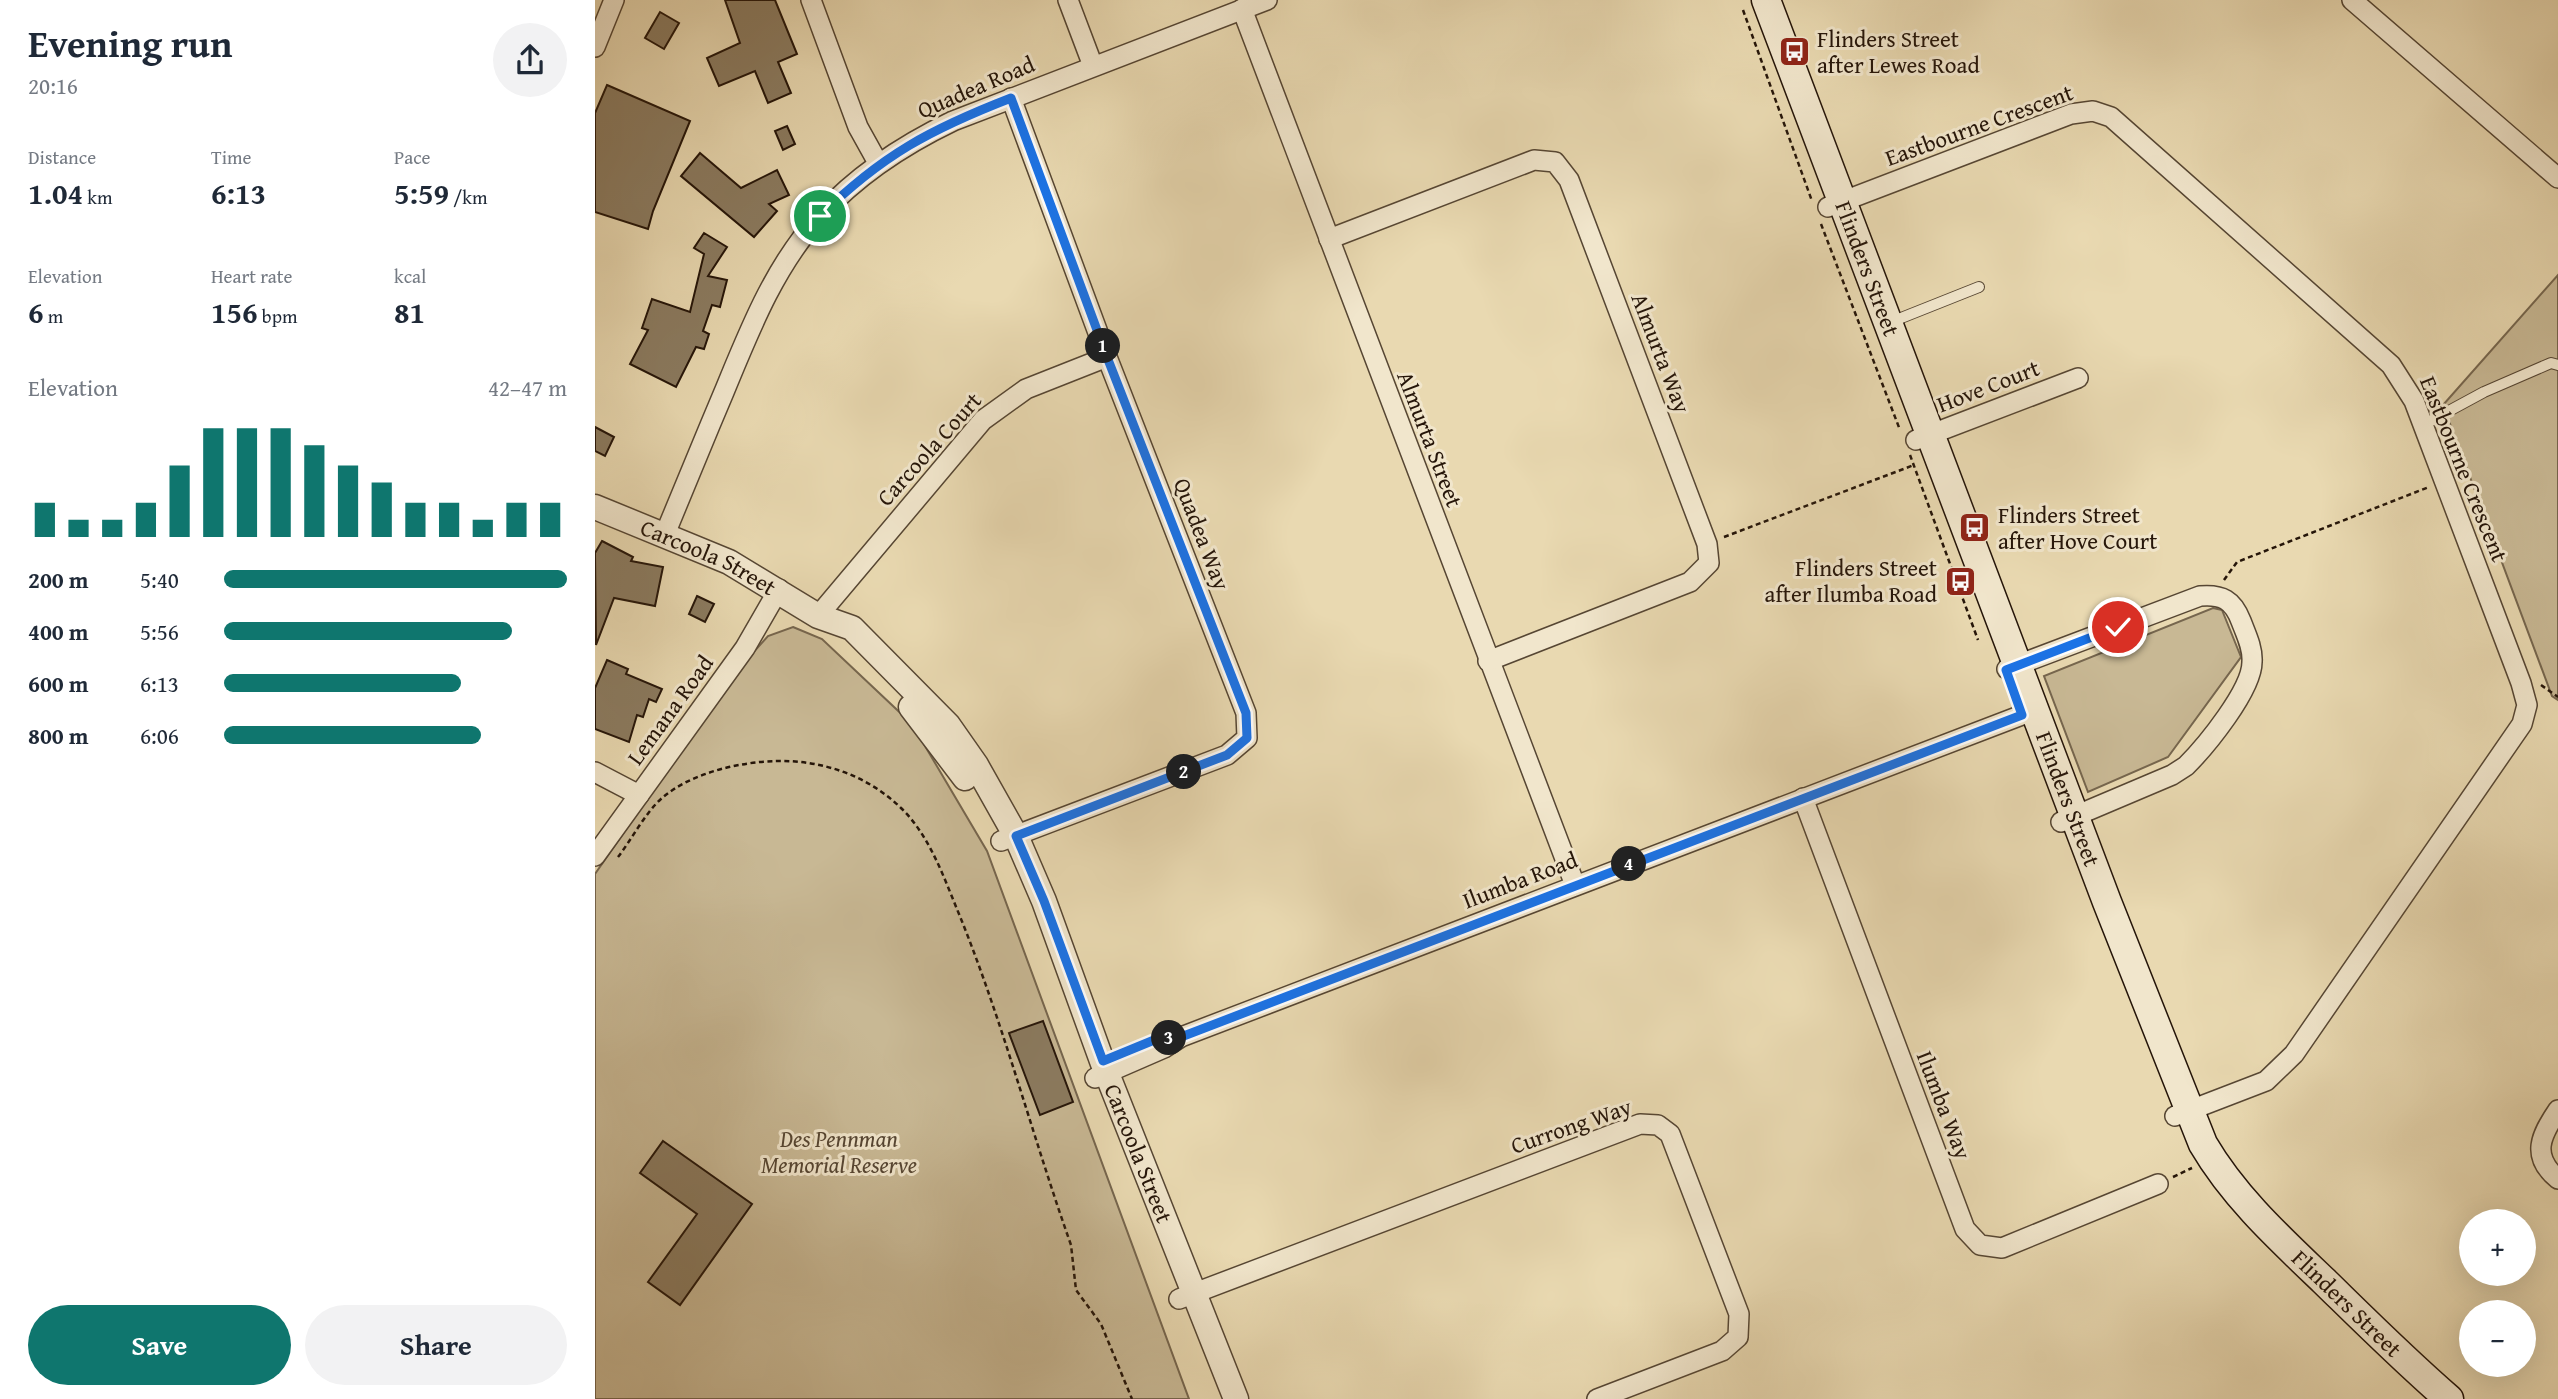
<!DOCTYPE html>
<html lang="en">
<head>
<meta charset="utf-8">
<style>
	body { margin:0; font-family:"Gentium Book Plus",serif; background:#f2f2f3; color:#1f2937; height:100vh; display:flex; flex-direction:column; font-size:26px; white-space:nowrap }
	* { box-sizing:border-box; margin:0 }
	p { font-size:23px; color:#747a83 }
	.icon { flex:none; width:38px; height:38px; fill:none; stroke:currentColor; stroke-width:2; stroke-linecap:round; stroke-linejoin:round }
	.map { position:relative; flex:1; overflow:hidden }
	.side { display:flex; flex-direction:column; background:#fff; width:595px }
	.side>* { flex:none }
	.buttons { position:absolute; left:1864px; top:1209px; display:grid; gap:14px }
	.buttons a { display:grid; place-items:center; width:77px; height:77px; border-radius:50%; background:#fff; box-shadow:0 7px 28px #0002; font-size:35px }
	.pin { position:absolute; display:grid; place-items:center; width:60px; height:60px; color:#fff; margin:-30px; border:4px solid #fff; border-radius:50%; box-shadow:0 2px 7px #0007 }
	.km { position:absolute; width:35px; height:35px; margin:-18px; border-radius:50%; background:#222; color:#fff; font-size:19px; line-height:35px; text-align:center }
	.round { display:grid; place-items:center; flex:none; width:74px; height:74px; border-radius:37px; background:#f2f2f3 }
	.summary { display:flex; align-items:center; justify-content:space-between; height:119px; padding:0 28px }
	h1 { font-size:38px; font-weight:700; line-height:52px }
	.metrics { display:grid; grid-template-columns:repeat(3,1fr); gap:10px; height:119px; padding:7px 28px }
	.metrics div { display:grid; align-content:center }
	.metrics b { font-size:30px; font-weight:700 }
	.metrics small { font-size:19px; font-weight:400 }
	.metrics p { font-size:19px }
	.chart { height:196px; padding:14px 28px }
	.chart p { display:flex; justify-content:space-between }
	.chart svg { width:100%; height:126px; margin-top:7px; stroke:#0f766e; stroke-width:6 }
	.primary-button { display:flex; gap:14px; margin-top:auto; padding:14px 28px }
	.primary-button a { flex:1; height:80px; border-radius:42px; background:#0f766e; color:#fff; font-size:28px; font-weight:700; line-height:80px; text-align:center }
	.primary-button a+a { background:#f2f2f3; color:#1f2937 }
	ul { padding:0 28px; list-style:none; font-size:23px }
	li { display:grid; grid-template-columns:112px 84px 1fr; align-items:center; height:52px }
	li i { height:18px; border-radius:9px; background:#0f766e }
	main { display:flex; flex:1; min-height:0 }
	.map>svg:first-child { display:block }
	.green { fill:#c8b894; stroke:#76664e; stroke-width:2 }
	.building { fill:#8b7b60; stroke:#251509; stroke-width:2 }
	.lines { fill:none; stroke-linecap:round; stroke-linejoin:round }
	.service-casing { stroke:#564633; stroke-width:12 }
	.minor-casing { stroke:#564633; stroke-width:22 }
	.tertiary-casing { stroke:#564633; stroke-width:27 }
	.secondary-casing { stroke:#251509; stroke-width:31 }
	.path { stroke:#251509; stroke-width:2.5; stroke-dasharray:5 3.5; stroke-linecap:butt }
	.service { stroke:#f1e6cc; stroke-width:10 }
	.minor { stroke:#f1e6cc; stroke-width:19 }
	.tertiary { stroke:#f1e6cc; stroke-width:24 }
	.secondary { stroke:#f1e6cc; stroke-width:28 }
	.route-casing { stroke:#fff; stroke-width:14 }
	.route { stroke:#1a73e8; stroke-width:9 }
	.labels { text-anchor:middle; stroke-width:6; stroke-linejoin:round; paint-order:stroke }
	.poi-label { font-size:23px; fill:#251509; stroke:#f1e6cc; text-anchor:start }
	.street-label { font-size:23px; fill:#251509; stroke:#f1e6cc }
	.park-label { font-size:23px; font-style:italic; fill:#564633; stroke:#f1e6cc }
</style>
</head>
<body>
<main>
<section class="side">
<div class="summary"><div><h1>Evening run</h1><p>20:16</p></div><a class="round"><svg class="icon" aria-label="share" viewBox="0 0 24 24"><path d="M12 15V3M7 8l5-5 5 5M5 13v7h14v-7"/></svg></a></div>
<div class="metrics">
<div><p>Distance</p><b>1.04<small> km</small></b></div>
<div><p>Time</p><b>6:13</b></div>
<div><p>Pace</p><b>5:59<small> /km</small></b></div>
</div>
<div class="metrics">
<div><p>Elevation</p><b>6<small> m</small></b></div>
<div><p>Heart rate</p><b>156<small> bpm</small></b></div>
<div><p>kcal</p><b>81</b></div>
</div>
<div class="chart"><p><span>Elevation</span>42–47 m</p>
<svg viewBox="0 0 160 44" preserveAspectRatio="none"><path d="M5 44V32M15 44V38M25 44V38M35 44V32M45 44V19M55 44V6M65 44V6M75 44V6M85 44V12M95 44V19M105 44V25M115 44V32M125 44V32M135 44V38M145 44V32M155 44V32"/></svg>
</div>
<ul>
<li><b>200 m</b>5:40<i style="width:100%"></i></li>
<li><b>400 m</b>5:56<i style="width:84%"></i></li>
<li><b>600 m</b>6:13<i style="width:69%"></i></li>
<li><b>800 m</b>6:06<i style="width:75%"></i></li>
</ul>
<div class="primary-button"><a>Save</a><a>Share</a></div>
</section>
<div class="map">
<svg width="1963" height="1399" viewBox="0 0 1963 1399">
	<rect width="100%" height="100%" fill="#e9d9b1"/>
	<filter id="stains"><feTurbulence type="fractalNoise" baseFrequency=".00286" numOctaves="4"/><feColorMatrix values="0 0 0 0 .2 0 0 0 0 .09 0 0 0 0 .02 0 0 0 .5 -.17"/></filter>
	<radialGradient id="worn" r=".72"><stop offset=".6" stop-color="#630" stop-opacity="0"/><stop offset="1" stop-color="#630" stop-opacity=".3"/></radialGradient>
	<g class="green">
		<path d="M 1963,275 L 1963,700 L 1957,696 L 1848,405 Z"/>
		<path d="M 1618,608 L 1627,610 L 1646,657 L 1573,757 L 1493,792 L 1449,676 Z"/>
		<path d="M 198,627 L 227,639 L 317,724 L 392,851 L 594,1399 L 0,1399 L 0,874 L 138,675 L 173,636 Z"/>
	</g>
	<g class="building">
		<path d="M 130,0 L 180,0 L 202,54 L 183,62 L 196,93 L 173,103 L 160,71 L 124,86 L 112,58 L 145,43 Z"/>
		<path d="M 65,12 L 84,23 L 69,49 L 50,38 Z"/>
		<path d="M 12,85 L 95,121 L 58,211 L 53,229 L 0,212 L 0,113 Z"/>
		<path d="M 192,126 L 200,144 L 188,150 L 180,131 Z"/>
		<path d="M 105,153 L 146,188 L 182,170 L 194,195 L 174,204 L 182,211 L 159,237 L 86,176 Z"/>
		<path d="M 109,233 L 132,247 L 113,276 L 132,280 L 125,307 L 117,305 L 108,331 L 114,334 L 109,349 L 101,347 L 81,387 L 35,364 L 53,330 L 47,328 L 57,299 L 95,312 L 109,254 L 99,248 Z"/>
		<path d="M 0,427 L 19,437 L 10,456 L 0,451 Z"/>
		<path d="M 7,541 L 38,557 L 36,561 L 68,567 L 60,606 L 19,598 L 1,645 L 0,553 Z"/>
		<path d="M 102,596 L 119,604 L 110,622 L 94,614 Z"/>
		<path d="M 12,660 L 33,669 L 31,674 L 67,689 L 61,702 L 54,699 L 48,717 L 42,715 L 34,742 L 0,729 L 0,688 Z"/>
		<path d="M 448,1021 L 478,1102 L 445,1115 L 414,1033 Z"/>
		<path d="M 68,1141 L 157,1204 L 85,1305 L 53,1282 L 102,1214 L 45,1173 Z"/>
	</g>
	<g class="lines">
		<defs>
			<g id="service">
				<path d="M 1296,322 L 1384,287"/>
				<path d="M 1828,425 L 1889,392 L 1956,363 L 1963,365"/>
			</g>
			<g id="minor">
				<path d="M 216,0 L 263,127 L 283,163"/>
				<path d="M 473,0 L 498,66"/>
				<path d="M 1757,0 L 1963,178"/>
				<path d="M 647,9 L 980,885"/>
				<path d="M 0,47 L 19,0"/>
				<path d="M 1233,207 L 1476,114 L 1498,111 L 1516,117 L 1796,365 L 1819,401 L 1926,683 L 1932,705 L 1927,724 L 1699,1054 L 1671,1081 L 1580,1116"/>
				<path d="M 734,239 L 939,160 L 960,162 L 974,180 L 1112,544 L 1114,563 L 1095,582 L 893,661"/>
				<path d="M 1321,440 L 1483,378"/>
				<path d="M 70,534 C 90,486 109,439 129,392 C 155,329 179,267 225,216 C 263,174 308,145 358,121 L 672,0"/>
				<path d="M 223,616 L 388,420 L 431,389 L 512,357"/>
				<path d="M 1412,669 L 1605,596 C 1627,594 1638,600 1646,621 C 1651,634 1658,648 1657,662 C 1657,690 1611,746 1591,766 L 1577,775 L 1466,822"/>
				<path d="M 0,772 L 44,795"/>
				<path d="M 1208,798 L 1370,1229 L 1385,1245 L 1407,1248 L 1563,1184"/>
				<path d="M 406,841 L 632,755 L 652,738 L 651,713 L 512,357 L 416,98"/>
				<path d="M 0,856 L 150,648 L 184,589"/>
				<path d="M 500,1078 L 569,1048 L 586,1037 L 1440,710"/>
				<path d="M 1963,1110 C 1946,1135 1935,1156 1963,1179"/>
				<path d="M 584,1299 L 1045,1124 L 1063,1125 L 1075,1134 L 1144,1314 L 1143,1337 L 1127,1351 L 1002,1399"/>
			</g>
			<g id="tertiary">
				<path id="s1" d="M 0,507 L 134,562 L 223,616 L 257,628 L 353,725 L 381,765 L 421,836 L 449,901 L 507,1061 L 641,1399"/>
				<path d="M 316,707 L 370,778"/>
			</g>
			<g id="secondary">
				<path id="s2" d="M 1171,0 L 1512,902 L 1608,1144 C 1639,1197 1685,1239 1729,1281 C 1770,1321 1810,1361 1854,1399"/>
			</g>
		</defs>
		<use href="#service" class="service-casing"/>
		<use href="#minor" class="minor-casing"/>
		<use href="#tertiary" class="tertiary-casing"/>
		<use href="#secondary" class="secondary-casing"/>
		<g class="path">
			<path d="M 1148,10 L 1217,201"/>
			<path d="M 1226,224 L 1305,430"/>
			<path d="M 1315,455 L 1383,640"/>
			<path d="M 1129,537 L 1319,465"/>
			<path d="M 1629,580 L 1642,562 L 1834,487"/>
			<path d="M 1946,685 L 1963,697"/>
			<path d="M 23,857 C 37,839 50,813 67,798 C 96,773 144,762 181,761 C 227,760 272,775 306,808 C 335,836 349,878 364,914 C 408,1022 437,1135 476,1245 L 481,1290 L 506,1324 L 537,1399"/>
			<path d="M 1578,1177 L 1597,1168"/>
		</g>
		<use href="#service" class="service"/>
		<use href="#minor" class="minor"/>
		<use href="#tertiary" class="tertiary"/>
		<use href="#secondary" class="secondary"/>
	</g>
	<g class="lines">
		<defs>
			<path id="route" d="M 225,216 C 287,155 336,129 416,98 L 512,357 L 651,713 L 652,738 L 632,755 L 421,836 L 449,901 L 508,1061 L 564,1038 L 586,1037 L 1427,715 L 1411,670 L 1523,627"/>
		</defs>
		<use href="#route" class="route-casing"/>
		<use href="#route" class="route"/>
	</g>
	<defs>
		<symbol id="bus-square" viewBox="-11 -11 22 22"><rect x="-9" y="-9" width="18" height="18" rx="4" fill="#8f2418" stroke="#f1e6cc"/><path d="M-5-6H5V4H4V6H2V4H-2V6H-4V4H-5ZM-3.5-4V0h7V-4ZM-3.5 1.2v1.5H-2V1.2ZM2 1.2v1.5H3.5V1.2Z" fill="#fff"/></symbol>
	</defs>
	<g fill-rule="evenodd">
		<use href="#bus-square" x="1182" y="34" width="35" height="35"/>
		<use href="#bus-square" x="1362" y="510" width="35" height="35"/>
		<use href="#bus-square" x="1348" y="564" width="35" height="35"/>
	</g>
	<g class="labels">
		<g class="poi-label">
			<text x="1222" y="47">Flinders Street<tspan x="1222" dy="26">after Lewes Road</tspan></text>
			<text x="1403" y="523">Flinders Street<tspan x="1403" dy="26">after Hove Court</tspan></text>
			<text x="1342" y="576" text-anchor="end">Flinders Street<tspan x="1342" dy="26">after Ilumba Road</tspan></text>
		</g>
		<g class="street-label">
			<text transform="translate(381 87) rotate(-23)" y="8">Quadea Road</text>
			<text transform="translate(1384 125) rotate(-20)" y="8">Eastbourne Crescent</text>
			<text dy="8" stroke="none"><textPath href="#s2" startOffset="287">Flinders Street</textPath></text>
			<text transform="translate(1066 353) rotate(69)" y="8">Almurta Way</text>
			<text transform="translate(1393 386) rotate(-21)" y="8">Hove Court</text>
			<text transform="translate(835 439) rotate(69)" y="8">Almurta Street</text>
			<text transform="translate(334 449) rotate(-48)" y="8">Carcoola Court</text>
			<text transform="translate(1869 469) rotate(68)" y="8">Eastbourne Crescent</text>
			<text transform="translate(607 534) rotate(69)" y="8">Quadea Way</text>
			<text dy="8" stroke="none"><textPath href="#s1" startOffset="124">Carcoola Street</textPath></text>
			<text transform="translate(75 710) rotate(-54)" y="8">Lemana Road</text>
			<text dy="8" stroke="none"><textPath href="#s2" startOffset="854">Flinders Street</textPath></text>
			<text transform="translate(925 880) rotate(-21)" y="8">Ilumba Road</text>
			<text transform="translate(1349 1105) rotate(69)" y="8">Ilumba Way</text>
			<text transform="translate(976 1126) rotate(-19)" y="8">Currong Way</text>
			<text dy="8" stroke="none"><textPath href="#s1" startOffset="892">Carcoola Street</textPath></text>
			<text dy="8" stroke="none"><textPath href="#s2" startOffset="1440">Flinders Street</textPath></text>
		</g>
		<g class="park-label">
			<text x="244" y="1147">Des Pennman<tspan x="244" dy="26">Memorial Reserve</tspan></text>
		</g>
	</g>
	<rect width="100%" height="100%" filter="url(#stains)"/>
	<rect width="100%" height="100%" fill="url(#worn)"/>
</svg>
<div class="buttons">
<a>+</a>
<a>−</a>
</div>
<div class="pin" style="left:225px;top:216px;background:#1e9e55"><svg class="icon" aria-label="arrive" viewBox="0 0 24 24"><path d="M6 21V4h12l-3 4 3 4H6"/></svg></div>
<div class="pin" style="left:1523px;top:627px;background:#d93025"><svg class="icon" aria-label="check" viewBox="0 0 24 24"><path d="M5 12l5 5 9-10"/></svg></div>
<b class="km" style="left:508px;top:346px">1</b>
<b class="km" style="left:589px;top:772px">2</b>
<b class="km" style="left:574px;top:1038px">3</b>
<b class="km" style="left:1034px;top:864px">4</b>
</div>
</main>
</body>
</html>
